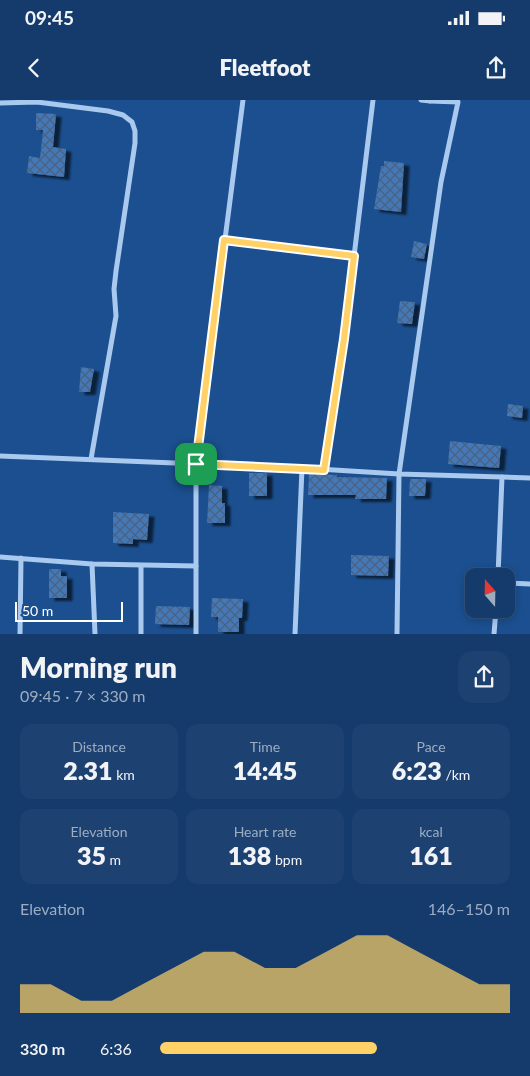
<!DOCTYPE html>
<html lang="en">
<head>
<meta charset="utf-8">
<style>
	body { margin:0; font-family:Lato,sans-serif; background:#1d4271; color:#f1f3f6; height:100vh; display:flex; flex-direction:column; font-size:19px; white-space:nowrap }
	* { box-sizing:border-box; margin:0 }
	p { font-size:16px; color:#9dadc1 }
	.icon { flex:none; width:28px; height:28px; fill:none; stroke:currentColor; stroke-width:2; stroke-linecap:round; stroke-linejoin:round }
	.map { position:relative; height:534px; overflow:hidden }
	.details { display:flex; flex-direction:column; background:#143b6b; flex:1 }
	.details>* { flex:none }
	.needle { width:32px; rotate:340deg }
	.buttons { position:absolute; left:465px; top:468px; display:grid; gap:10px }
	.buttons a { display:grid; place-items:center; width:50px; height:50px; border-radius:10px; background:#143b6b; box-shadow:0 2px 8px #0003,0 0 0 1px #33557e; font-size:25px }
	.scale { position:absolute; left:15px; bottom:12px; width:108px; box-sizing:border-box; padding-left:5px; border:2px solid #fff; border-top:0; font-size:14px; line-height:18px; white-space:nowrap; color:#fff; -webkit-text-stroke:4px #1b4f8f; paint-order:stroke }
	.pin { position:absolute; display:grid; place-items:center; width:42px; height:42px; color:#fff; margin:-21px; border-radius:10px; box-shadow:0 2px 8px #0006 }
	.round { display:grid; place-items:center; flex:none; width:52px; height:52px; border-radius:15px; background:#1d4271 }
	.head { display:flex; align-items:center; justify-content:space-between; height:85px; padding:0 20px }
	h1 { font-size:28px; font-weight:800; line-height:38px }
	.metrics { display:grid; grid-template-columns:repeat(3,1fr); gap:8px; height:85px; padding:5px 20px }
	.metrics div { display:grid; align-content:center; border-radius:12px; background:#1d4271; text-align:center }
	.metrics b { font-size:25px; font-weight:800 }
	.metrics small { font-size:14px; font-weight:400 }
	.metrics p { font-size:14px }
	.chart { height:140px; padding:10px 20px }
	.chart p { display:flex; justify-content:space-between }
	.chart svg { width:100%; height:90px; margin-top:5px; fill:#ffd166; opacity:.7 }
	ul { padding:0 20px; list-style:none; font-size:16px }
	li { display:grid; grid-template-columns:80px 60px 1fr; align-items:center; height:38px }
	li i { height:12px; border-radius:6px; background:#ffd166 }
	.status { display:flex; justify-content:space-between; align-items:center; height:35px; padding:0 25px; background:#143b6b; direction:ltr }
	.status svg { height:14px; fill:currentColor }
	header { display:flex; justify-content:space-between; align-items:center; height:65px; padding:0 20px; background:#143b6b; font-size:22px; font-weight:800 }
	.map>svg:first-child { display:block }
	.building { fill:url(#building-cross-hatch); filter:url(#shadow) }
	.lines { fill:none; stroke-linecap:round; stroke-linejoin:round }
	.street { stroke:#a9c9ee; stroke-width:5 }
	.route-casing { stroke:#fff; stroke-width:10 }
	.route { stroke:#ffd166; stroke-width:6 }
</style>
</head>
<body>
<div class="status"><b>09:45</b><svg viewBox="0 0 49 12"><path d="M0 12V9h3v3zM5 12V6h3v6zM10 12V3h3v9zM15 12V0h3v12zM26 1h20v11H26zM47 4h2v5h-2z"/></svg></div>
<header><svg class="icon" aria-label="back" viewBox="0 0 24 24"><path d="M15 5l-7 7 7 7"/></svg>Fleetfoot<svg class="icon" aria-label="share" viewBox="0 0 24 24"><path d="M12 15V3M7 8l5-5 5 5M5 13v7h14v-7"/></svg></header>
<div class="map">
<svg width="530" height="534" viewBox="0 0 530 534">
	<defs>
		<pattern id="building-cross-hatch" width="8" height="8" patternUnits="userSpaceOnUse" patternTransform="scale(1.25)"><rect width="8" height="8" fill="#4478b7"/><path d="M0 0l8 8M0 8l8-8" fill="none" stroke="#486282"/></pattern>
		<filter id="shadow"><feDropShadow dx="5.5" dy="3" stdDeviation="1" flood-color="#0009"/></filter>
	</defs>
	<rect width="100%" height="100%" fill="#1b4f8f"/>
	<g class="building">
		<path d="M 36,13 L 56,14 L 53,47 L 66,49 L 64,77 L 27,73 L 29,56 L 40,58 L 43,30 L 36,30 Z"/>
		<path d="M 384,61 L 404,63 L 401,112 L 374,109 L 381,66 L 384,66 Z"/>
		<path d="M 414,141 L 427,144 L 424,159 L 411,157 Z"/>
		<path d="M 400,201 L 415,202 L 412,224 L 397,223 Z"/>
		<path d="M 81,267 L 94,269 L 90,292 L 79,292 Z"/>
		<path d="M 508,304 L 523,306 L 522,318 L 507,316 Z"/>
		<path d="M 450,341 L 501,346 L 499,368 L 448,364 Z"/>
		<rect x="249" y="373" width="18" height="23"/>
		<path d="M 309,374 L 337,375 L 337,377 L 387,378 L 386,399 L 355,399 L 356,395 L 308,395 Z"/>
		<path d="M 410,379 L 426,379 L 425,396 L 409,396 Z"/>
		<path d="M 209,385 L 222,386 L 222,403 L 225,403 L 225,423 L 207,423 Z"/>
		<path d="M 113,412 L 149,414 L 147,440 L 133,439 L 133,444 L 113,443 Z"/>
		<path d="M 351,455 L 389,456 L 388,476 L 351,475 Z"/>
		<path d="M 49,469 L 61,469 L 61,476 L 67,476 L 67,498 L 49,498 Z"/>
		<path d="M 212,498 L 243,499 L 242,518 L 239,518 L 239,532 L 218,532 L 218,517 L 211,517 Z"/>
		<path d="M 156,506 L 190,507 L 189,525 L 155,524 Z"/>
	</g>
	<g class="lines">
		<g class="street">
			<path d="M 421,0 L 430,1 L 430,0"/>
			<path d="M 0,3 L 37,2 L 108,11 L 123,15 L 132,22 L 135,31 L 135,43 L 116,171 L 114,189 L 116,216 L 91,359"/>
			<path d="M 225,140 L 354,156"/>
			<path d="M 0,356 L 302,368 L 399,374 L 502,377 L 498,476"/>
			<path d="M 324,369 L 344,239 L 373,0"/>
			<path d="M 502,377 L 530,378"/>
			<path d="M 0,457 L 92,464 L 196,466"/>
			<path d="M 92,464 L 95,534"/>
			<path d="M 141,466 L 141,534"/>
			<path d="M 506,483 L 530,484"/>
			<path d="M 20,534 L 21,458"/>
			<path d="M 196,534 L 196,364 L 243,0"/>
			<path d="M 295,534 L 302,368"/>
			<path d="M 397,534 L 399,374 L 441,82 L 458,2 L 430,1"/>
			<path d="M 494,534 L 496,509"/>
		</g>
	</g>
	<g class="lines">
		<defs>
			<path id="route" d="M 224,140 L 354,156 L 344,239 L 324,370 L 196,364 Z"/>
		</defs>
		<use href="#route" class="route-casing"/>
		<use href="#route" class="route"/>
	</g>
</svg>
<div class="buttons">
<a><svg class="needle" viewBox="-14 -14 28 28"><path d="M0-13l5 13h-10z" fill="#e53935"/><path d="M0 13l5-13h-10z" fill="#9dadc1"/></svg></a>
</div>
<div class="scale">50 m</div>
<div class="pin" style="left:196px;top:364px;background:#1e9e55"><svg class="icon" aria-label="arrive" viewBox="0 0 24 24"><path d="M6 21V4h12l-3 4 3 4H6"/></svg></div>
</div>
<section class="details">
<div class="head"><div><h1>Morning run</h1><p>09:45 · 7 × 330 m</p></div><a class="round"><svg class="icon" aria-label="share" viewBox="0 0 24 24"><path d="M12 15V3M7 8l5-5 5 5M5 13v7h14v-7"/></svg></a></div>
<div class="metrics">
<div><p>Distance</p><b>2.31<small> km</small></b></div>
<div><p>Time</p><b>14:45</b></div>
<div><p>Pace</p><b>6:23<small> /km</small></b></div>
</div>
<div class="metrics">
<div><p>Elevation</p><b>35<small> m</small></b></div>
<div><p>Heart rate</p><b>138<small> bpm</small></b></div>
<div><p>kcal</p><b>161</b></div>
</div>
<div class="chart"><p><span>Elevation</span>146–150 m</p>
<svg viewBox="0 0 160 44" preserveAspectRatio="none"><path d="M0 44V30L10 30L20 38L30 38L40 30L50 22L60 14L70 14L80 22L90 22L100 14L110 6L120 6L130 14L140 22L150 30L160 30V44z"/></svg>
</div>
<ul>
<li><b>330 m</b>6:36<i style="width:62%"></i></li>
</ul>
</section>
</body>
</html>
